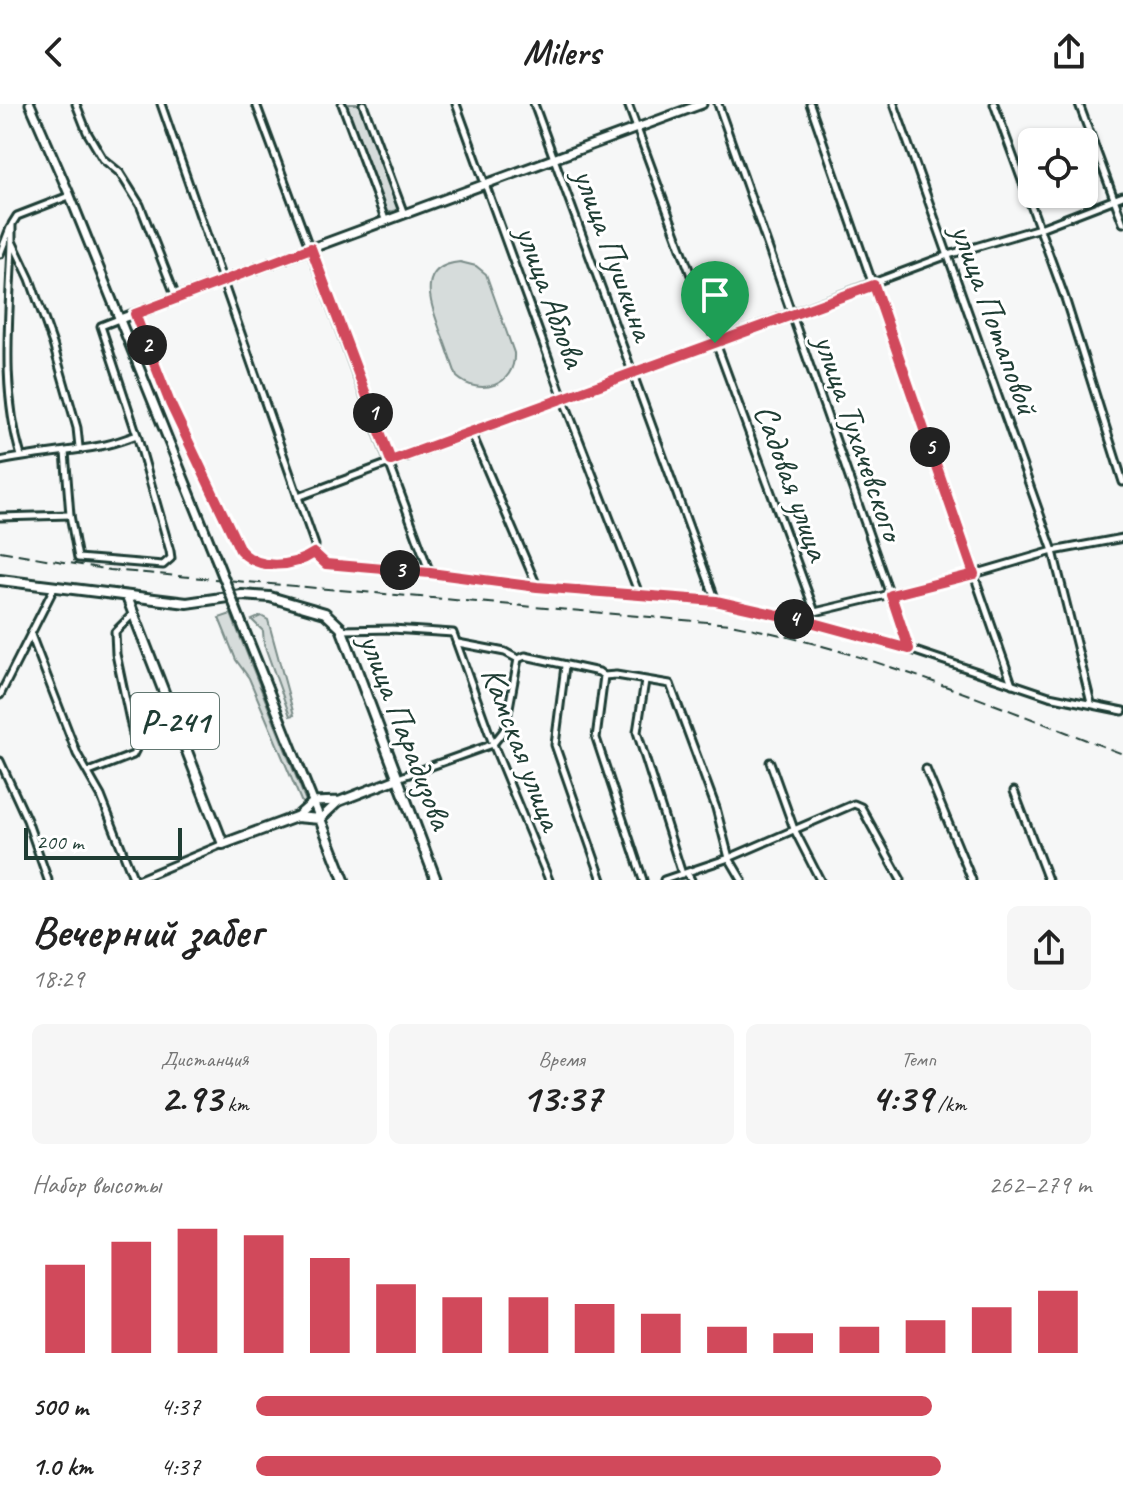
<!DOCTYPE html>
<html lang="ru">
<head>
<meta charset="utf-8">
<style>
	body { margin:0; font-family:Caveat,sans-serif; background:#f6f6f6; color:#222; height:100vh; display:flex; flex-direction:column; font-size:30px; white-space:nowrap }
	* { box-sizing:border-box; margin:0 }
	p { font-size:26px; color:#767676 }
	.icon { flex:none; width:44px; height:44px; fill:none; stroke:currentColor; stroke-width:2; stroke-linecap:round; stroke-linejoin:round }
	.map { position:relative; height:776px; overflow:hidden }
	.side { display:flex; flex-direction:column; background:#fff; flex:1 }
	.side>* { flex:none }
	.buttons { position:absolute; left:1018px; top:24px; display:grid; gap:16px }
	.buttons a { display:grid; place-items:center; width:80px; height:80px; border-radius:12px; background:#fff; box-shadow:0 2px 6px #0004; font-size:40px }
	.scale { position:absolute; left:24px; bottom:20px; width:158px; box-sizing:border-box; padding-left:8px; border:4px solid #1f3d34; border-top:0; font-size:22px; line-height:28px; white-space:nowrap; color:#1f3d34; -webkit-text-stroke:6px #fff; paint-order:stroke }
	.pin { position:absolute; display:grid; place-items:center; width:68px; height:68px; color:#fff; margin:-82px -34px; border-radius:50% 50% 50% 0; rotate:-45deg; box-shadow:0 0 8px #0007 }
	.pin .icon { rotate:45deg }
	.km { position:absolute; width:40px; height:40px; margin:-20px; border-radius:50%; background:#222; color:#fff; font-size:22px; line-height:40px; text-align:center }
	.round { display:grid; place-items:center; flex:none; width:84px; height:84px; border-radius:12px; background:#f6f6f6 }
	.headline { display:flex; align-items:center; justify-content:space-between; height:136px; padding:0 32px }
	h1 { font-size:44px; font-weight:700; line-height:60px }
	.stats { display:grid; grid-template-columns:repeat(3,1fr); gap:12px; height:136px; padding:8px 32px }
	.stats div { display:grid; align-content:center; border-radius:12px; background:#f6f6f6; text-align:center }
	.stats b { font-size:40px; font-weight:700 }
	.stats small { font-size:22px; font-weight:400 }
	.stats p { font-size:22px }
	.chart { height:224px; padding:16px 32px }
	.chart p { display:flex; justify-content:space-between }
	.chart svg { width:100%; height:144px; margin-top:8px; stroke:#d1495b; stroke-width:6 }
	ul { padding:0 32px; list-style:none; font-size:26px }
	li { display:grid; grid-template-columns:128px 96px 1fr; align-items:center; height:60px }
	li i { height:20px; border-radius:10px; background:#d1495b }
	header { display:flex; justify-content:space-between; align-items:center; height:104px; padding:0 32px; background:#fff; font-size:36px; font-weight:700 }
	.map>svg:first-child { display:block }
	.green { fill:#d6dcdb; stroke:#7a8c88; stroke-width:2 }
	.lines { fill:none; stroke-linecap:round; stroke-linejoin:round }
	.minor-casing { stroke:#1f3d34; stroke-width:11 }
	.secondary-casing { stroke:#1f3d34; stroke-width:13 }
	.trunk-casing { stroke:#1f3d34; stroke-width:14 }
	.minor { stroke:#fff; stroke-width:5 }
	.secondary { stroke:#fff; stroke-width:7 }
	.trunk { stroke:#fff; stroke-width:8 }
	.rail { stroke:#1f3d34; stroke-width:2; stroke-dasharray:12 6; stroke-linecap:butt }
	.secondary-bridge-casing { stroke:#1f3d34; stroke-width:13; stroke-linecap:butt }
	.secondary-bridge { stroke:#fff; stroke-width:7 }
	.route-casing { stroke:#fff; stroke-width:16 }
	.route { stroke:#d1495b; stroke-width:10 }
	.labels { text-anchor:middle; stroke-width:6; stroke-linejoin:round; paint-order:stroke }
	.shield { fill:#fff; stroke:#627771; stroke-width:2 }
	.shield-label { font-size:32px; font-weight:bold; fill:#1f3d34 }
	.street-label { font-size:34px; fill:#1f3d34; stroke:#fff }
</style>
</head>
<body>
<header><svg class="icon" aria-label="back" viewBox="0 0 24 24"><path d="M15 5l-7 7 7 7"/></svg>Milers<svg class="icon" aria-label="share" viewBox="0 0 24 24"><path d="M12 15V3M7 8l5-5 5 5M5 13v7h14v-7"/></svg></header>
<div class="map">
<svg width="1123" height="776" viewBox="0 0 1123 776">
	<rect width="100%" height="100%" fill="#f6f7f7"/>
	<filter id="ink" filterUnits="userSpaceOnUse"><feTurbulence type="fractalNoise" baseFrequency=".0125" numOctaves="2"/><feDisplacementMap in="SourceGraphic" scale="16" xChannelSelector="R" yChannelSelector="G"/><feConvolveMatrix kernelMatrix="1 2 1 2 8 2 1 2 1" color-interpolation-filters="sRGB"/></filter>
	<g filter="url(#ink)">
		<g class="green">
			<path d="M 346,0 L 360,0 L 399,105 L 386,109 Z"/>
			<path d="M 460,158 L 476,162 L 486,170 L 514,249 C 516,282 479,293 457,273 C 451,257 446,241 440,226 C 430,198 416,162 460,158 Z"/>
			<path d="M 231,510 L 307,700 L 304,704 L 249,574 L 236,556 L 219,514 Z"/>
			<path d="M 261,512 L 268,516 L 294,611 L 290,612 L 264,540 L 263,527 L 252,516 Z"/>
		</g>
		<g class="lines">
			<defs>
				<g id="minor">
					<path d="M 76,0 L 87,28 L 103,55 L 120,69 L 140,101 L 176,193"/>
					<path d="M 161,0 L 298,393 L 315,441 L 314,449"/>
					<path d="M 256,0 L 430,469"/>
					<path d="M 342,0 L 386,118"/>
					<path d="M 363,0 L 404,110"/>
					<path d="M 456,0 L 563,294 L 639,490"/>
					<path d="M 534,0 L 716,497"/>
					<path d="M 628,0 L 815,508 L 974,470 L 1053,447 L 1123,434"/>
					<path d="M 718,0 L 909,545"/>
					<path d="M 810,0 L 1012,580"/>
					<path d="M 894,0 L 1053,447 L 1091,599"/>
					<path d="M 994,0 L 1065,194 L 1123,378"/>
					<path d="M 1079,0 L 1123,119"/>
					<path d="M 69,92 L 17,112 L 12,120 L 12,137 L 30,175 L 53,240 L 77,324 L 79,343"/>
					<path d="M 12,138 C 10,209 0,283 21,352"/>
					<path d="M 0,150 L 10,124"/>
					<path d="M 135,210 L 170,299 L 240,446 C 259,467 293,463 314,449 L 326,460 L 430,469 L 537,483 L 716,497 L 814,519 L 909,545 L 1049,592 L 1123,607"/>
					<path d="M 471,328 L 537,482"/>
					<path d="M 65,348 L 70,411 L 78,454 L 163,461 L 171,454 L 170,447 L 137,331"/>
					<path d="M 0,357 C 33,350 67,348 100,342 C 113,340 125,335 137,331 L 101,222 L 119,215"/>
					<path d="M 298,393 L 948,151 L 1040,124 L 1123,92"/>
					<path d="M 0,413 L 70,411"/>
					<path d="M 793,513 L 815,508"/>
					<path d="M 342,526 L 392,525 L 453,529 L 493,640 L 549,776"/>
					<path d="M 31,531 L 77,650 L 101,692 L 134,776"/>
					<path d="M 518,555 L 525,552 L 599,568 L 604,572 L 616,571 L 670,580 L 716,704 L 729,754 L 742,776"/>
					<path d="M 565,562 L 555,641 L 602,776"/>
					<path d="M 604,572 L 596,634 L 643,776"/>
					<path d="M 645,577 L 637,628 L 682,770"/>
					<path d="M 0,591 L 54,484"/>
					<path d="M 0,657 L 27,716 L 48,776"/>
					<path d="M 770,658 L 794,725 L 820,776"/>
					<path d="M 926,665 L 972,776"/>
					<path d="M 89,668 L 133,651 L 136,645 L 116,550 L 115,528 L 133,510"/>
					<path d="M 398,674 L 493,640 L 505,625 L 518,555 L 505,548 L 458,539"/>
					<path d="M 1014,687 L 1048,776"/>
					<path d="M 687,769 L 691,776"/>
					<path d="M 137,776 L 223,740"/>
					<path d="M 664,776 L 729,754 L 854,700 L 861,703 L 901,776"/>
				</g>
				<g id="secondary">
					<path d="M 30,0 L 70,92 L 215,452"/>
					<path d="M 120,215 L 702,0"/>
					<path d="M 240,515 L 320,715"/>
					<path d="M 313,698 L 340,697 L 397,675"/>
					<path d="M 296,713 L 313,698"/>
					<path d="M 320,715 L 338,698"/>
				</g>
				<g id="trunk">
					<path d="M 0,476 L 187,499 L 242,491 L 270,493 L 325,509 L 341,524 L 346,537 L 436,776"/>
					<path d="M 127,493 L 223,740 L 296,713 L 320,715 L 344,776"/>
				</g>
			</defs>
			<use href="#minor" class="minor-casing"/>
			<use href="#secondary" class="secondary-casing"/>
			<use href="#trunk" class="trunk-casing"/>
			<use href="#minor" class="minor"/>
			<use href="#secondary" class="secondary"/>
			<use href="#trunk" class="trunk"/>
			<path class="rail" d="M 0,447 L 110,466 L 730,520 C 866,546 994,601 1123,650"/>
			<defs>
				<path id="secondary-bridge" d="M 215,452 L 240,515"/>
			</defs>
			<use href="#secondary-bridge" class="secondary-bridge-casing"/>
			<use href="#secondary-bridge" class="secondary-bridge"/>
		</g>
	</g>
	<g class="lines" filter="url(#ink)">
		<defs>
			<path id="route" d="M 311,144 L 391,357 L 874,181 L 974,470 L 891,491 L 909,545 L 814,519 L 716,497 L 537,483 L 430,469 L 326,460 L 314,449 C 293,463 258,467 240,446 L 170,299 L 135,210 Z"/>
		</defs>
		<use href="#route" class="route-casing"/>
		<use href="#route" class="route"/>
	</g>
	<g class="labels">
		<rect class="shield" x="131" y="589" width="88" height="56" rx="6"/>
		<g class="shield-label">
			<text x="175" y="628">Р-241</text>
		</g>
		<g class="street-label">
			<text transform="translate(615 150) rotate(70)" y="12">улица Пушкина</text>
			<text transform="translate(552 192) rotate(70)" y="12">улица Аблова</text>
			<text transform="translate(996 215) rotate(70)" y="12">улица Потаповой</text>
			<text transform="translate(860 333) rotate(71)" y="12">улица Тухачевского</text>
			<text transform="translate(793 378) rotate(70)" y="12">Садовая улица</text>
			<text transform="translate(407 627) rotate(69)" y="12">улица Парадизова</text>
			<text transform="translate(523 644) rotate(69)" y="12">Камская улица</text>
		</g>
	</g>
</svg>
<div class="buttons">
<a><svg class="icon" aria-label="locate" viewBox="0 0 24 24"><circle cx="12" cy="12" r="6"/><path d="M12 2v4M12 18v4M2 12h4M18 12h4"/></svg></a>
</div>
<div class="scale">200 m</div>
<div class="pin" style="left:715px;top:239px;background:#1e9e55"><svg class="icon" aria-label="arrive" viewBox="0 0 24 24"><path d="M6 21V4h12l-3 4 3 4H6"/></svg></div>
<b class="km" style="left:373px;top:309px">1</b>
<b class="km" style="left:147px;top:241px">2</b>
<b class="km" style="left:400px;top:466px">3</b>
<b class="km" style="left:794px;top:515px">4</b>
<b class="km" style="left:930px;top:343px">5</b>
</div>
<section class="side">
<div class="headline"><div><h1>Вечерний забег</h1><p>18:29</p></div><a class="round"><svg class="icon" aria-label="share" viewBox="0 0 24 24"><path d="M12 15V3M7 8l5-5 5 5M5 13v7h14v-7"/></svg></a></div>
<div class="stats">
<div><p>Дистанция</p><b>2.93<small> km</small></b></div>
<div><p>Время</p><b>13:37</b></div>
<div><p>Темп</p><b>4:39<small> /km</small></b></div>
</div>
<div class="chart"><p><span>Набор высоты</span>262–279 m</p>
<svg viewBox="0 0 160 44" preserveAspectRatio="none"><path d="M5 44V17M15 44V10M25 44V6M35 44V8M45 44V15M55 44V23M65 44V27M75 44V27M85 44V29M95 44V32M105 44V36M115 44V38M125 44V36M135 44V34M145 44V30M155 44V25"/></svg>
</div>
<ul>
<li><b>500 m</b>4:37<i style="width:81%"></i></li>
<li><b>1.0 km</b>4:37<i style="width:82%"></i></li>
</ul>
</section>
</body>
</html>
